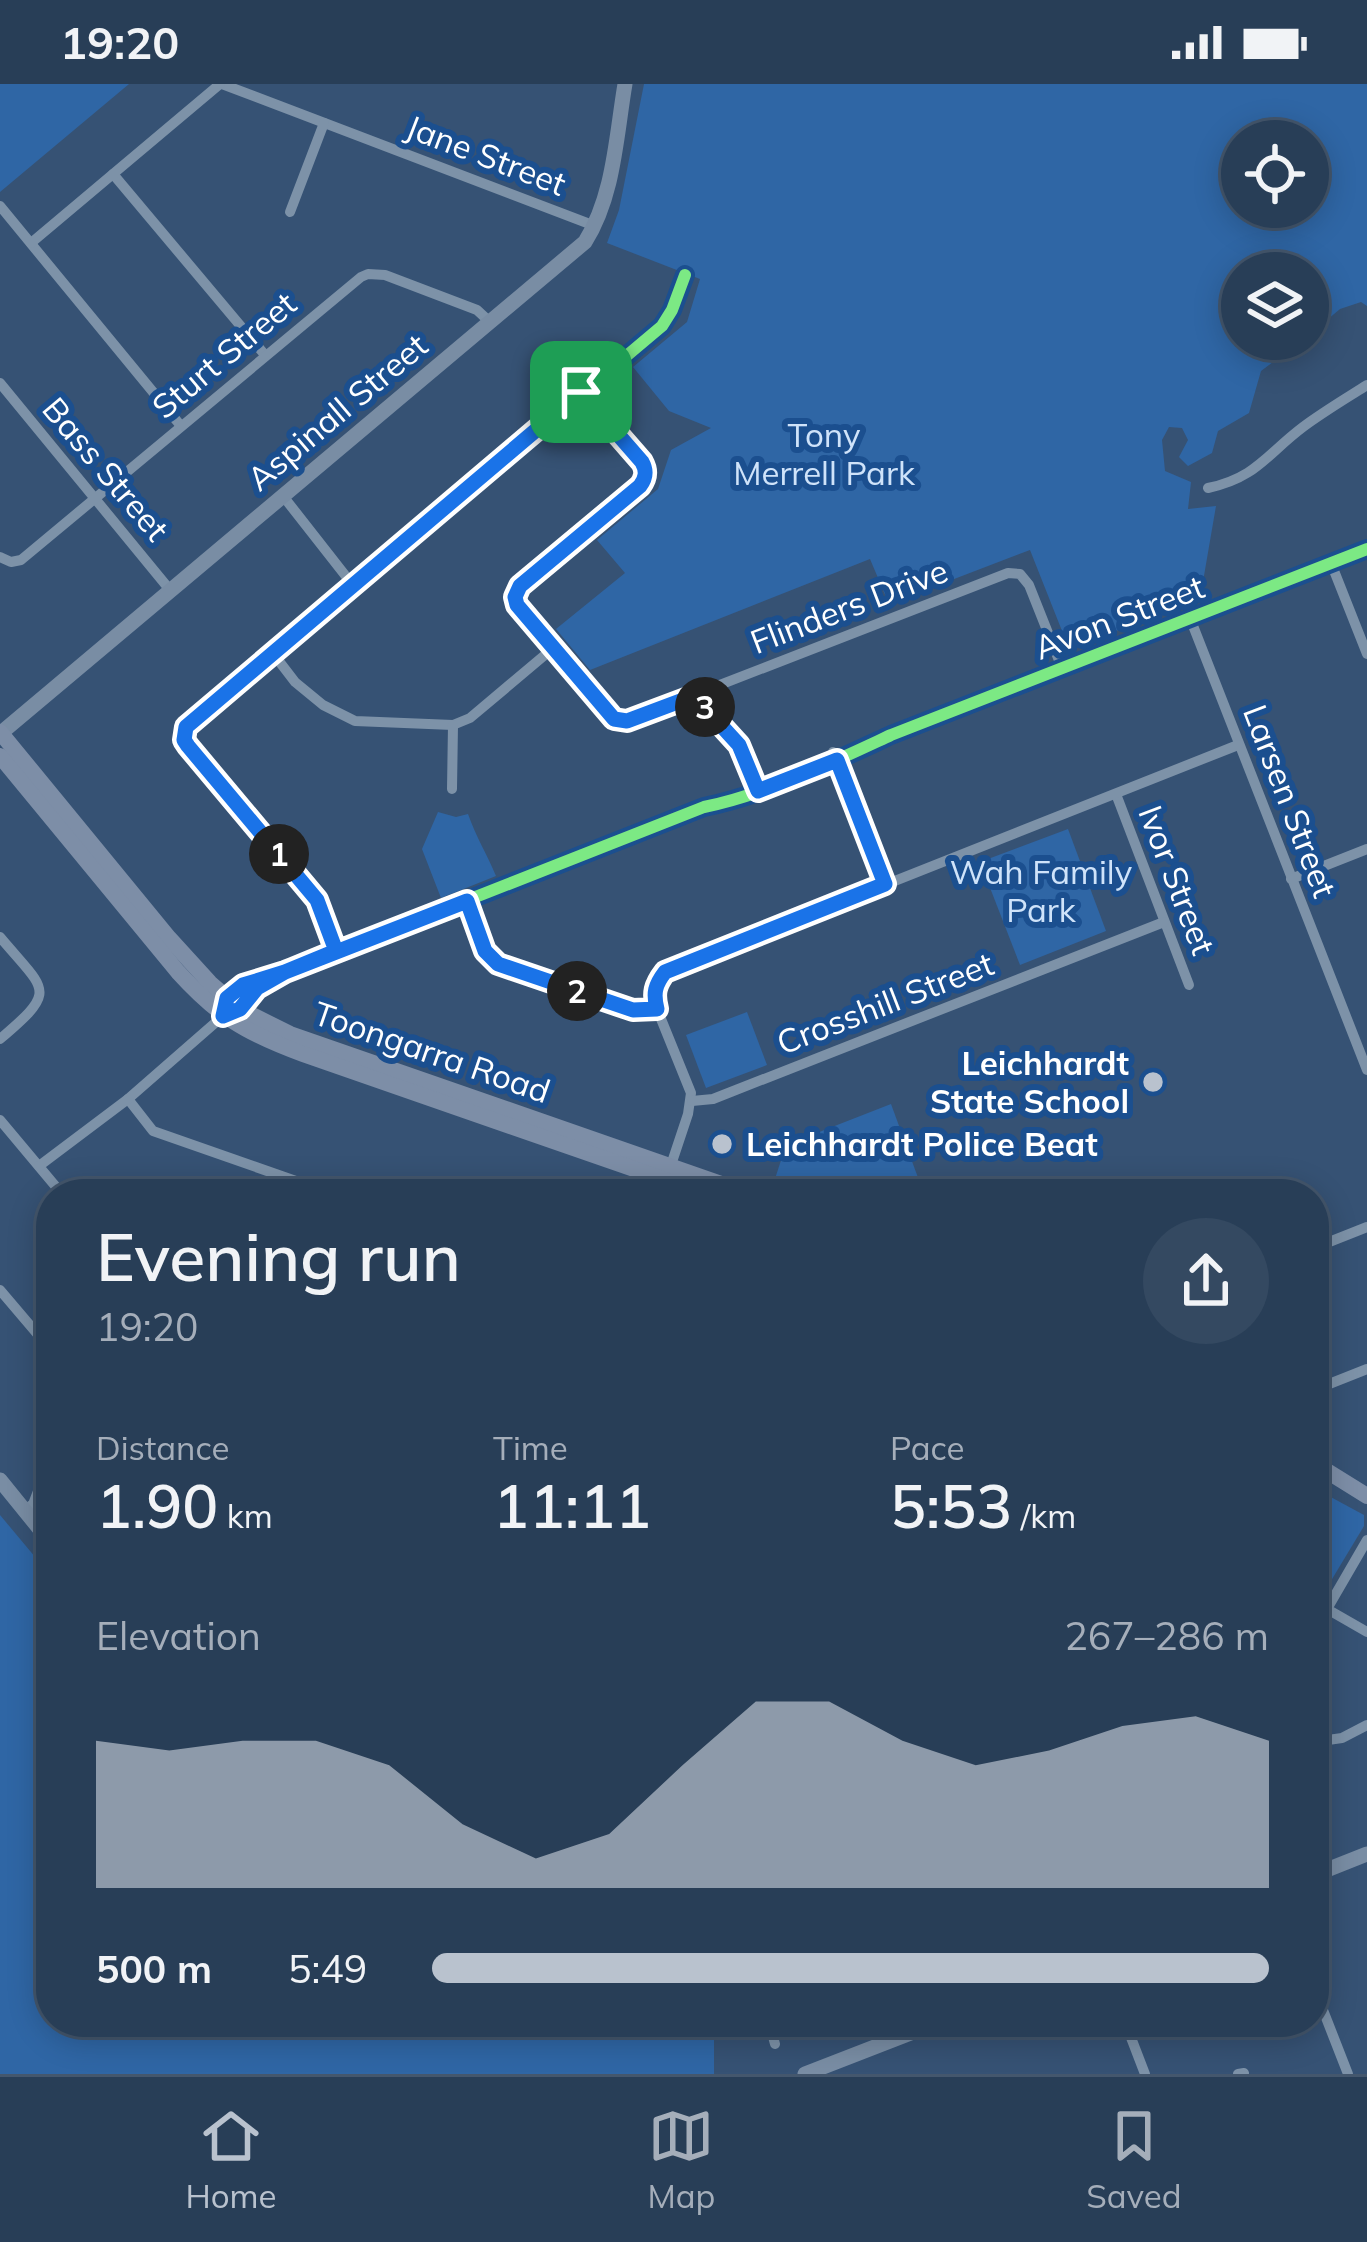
<!DOCTYPE html>
<html lang="en">
<head>
<meta charset="utf-8">
<style>
	body { margin:0; font-family:Mulish,sans-serif; background:#344961; color:#f1f3f6; height:100vh; display:flex; flex-direction:column; font-size:45px; white-space:nowrap }
	* { box-sizing:border-box; margin:0 }
	p { font-size:39px; color:#a5aeba }
	.icon { flex:none; width:66px; height:66px; fill:none; stroke:currentColor; stroke-width:2; stroke-linecap:round; stroke-linejoin:round }
	.map { position:relative; flex:1; overflow:hidden }
	.side { position:absolute; left:36px; top:1095px; width:1293px; height:858px; display:flex; flex-direction:column; background:#283e57; border-radius:48px; box-shadow:0 6px 30px #0003,0 0 0 3px #44576d }
	.side>* { flex:none }
	.buttons { position:absolute; left:1221px; top:36px; display:grid; gap:24px }
	.buttons a { display:grid; place-items:center; width:108px; height:108px; border-radius:50%; background:#283e57; box-shadow:0 6px 30px #0003,0 0 0 3px #44576d; font-size:60px }
	.pin { position:absolute; display:grid; place-items:center; width:102px; height:102px; color:#fff; margin:-51px; border-radius:24px; box-shadow:0 6px 18px #0006 }
	.km { position:absolute; width:60px; height:60px; margin:-30px; border-radius:50%; background:#222; color:#fff; font-size:33px; line-height:60px; text-align:center }
	.round { display:grid; place-items:center; flex:none; width:126px; height:126px; border-radius:63px; background:#344961 }
	.headline { display:flex; align-items:center; justify-content:space-between; height:204px; padding:0 60px }
	h1 { font-size:66px; font-weight:600; line-height:90px }
	.stats { display:grid; grid-template-columns:repeat(3,1fr); gap:18px; height:204px; padding:12px 60px }
	.stats div { display:grid; align-content:center }
	.stats b { font-size:60px; font-weight:600 }
	.stats small { font-size:33px; font-weight:400 }
	.stats p { font-size:33px }
	.chart { height:336px; padding:24px 60px }
	.chart p { display:flex; justify-content:space-between }
	.chart svg { width:100%; height:216px; margin-top:12px; fill:#b9c2ce; opacity:.7 }
	ul { padding:0 60px; list-style:none; font-size:39px }
	li { display:grid; grid-template-columns:192px 144px 1fr; align-items:center; height:90px }
	li i { height:30px; border-radius:15px; background:#b9c2ce }
	.status { display:flex; justify-content:space-between; align-items:center; height:84px; padding:0 60px; background:#283e57; direction:ltr }
	.status svg { height:33px; fill:currentColor }
	.tabs { display:flex; justify-content:space-around; align-items:center; height:168px; border-top:3px solid #44576d; background:#283e57; font-size:33px; color:#a5aeba }
	.tabs a { display:grid; justify-items:center; gap:6px }
	.tabs .current { color:#b9c2ce }
	.map>svg:first-child { display:block }
	.green { fill:#2f66a5; fill-rule:evenodd }
	.lines { fill:none; stroke-linecap:round; stroke-linejoin:round }
	.street { stroke:#7d92a8; stroke-width:10 }
	.secondary { stroke:#798da4; stroke-width:15 }
	.primary { stroke:#7d8ea7; stroke-width:16 }
	.cycleway-casing { stroke:#1b4f8f; stroke-width:20 }
	.cycleway { stroke:#7ce984; stroke-width:12 }
	.route-casing { stroke:#fff; stroke-width:24 }
	.route { stroke:#1a73e8; stroke-width:15 }
	.poi-dot { fill:#b9c2ce; stroke:#1b4f8f; stroke-width:4.5 }
	.labels { text-anchor:middle; stroke-width:12; stroke-linejoin:round; paint-order:stroke }
	.street-label { font-size:33px; fill:#fff; stroke:#1b4f8f }
	.park-label { font-size:33px; fill:#cfe3fa; stroke:#1b4f8f }
	.poi-label { font-size:33px; font-weight:bold; fill:#fff; stroke:#1b4f8f; text-anchor:end }
</style>
</head>
<body>
<div class="status"><b>19:20</b><svg viewBox="0 0 49 12"><path d="M0 12V9h3v3zM5 12V6h3v6zM10 12V3h3v9zM15 12V0h3v12zM26 1h20v11H26zM47 4h2v5h-2z"/></svg></div>
<div class="map">
<svg width="1367" height="1990" viewBox="0 0 1367 1990">
	<rect width="100%" height="100%" fill="#365274"/>
	<g class="green">
		<path d="M 0,0 L 129,0 L 0,108 Z"/>
		<path d="M 644,0 L 1367,0 L 1367,222 L 1361,218 L 1340,225 L 1308,252 L 1308,189 L 1242,189 L 1242,255 L 1304,255 L 1261,287 L 1249,329 L 1218,347 L 1212,369 L 1188,382 L 1179,373 L 1188,356 L 1182,344 L 1169,343 L 1162,356 L 1165,387 L 1191,398 L 1188,425 L 1216,422 L 1200,515 L 1071,564 L 1068,562 L 1030,466 L 889,520 L 870,475 L 590,586 L 556,545 L 625,489 L 597,456 L 658,405 L 671,366 L 711,344 L 669,327 L 633,283 L 687,238 L 700,195 L 607,159 L 619,126 ZM 1242,57 L 1308,57 L 1308,123 L 1242,123 Z"/>
		<path d="M 438,728 L 456,733 L 468,730 C 476,753 487,770 496,792 L 441,814 L 422,765 Z"/>
		<path d="M 1068,745 L 1106,847 L 1020,881 L 980,778 Z"/>
		<path d="M 747,928 L 767,981 L 706,1004 L 686,951 Z"/>
		<path d="M 891,1020 L 924,1110 L 790,1110 L 772,1104 L 786,1061 Z"/>
		<path d="M 1314,1404 L 1364,1431 L 1364,1442 L 1314,1525 Z"/>
		<path d="M 0,1431 L 51,1492 L 51,1938 L 714,1938 L 714,1990 L 0,1990 Z"/>
	</g>
	<g class="lines">
		<g class="street">
			<path d="M 222,0 L 595,142"/>
			<path d="M 113,90 L 265,271"/>
			<path d="M 0,122 L 181,342"/>
			<path d="M 290,128 L 324,39"/>
			<path d="M 31,159 L 220,0"/>
			<path d="M 0,299 L 170,506"/>
			<path d="M 581,308 L 642,378 C 647,387 646,394 640,402 L 521,502 L 516,509 L 516,517 L 552,565 L 614,635 L 632,635 L 1008,489 L 1020,490 L 1029,501 L 1062,584"/>
			<path d="M 1208,404 C 1256,394 1267,370 1303,343 C 1323,328 1345,315 1367,301"/>
			<path d="M 283,412 L 352,500"/>
			<path d="M 0,473 L 11,478 L 21,476 L 361,193 L 368,190 L 385,191 L 477,226 L 491,239"/>
			<path d="M 1331,479 L 1367,570"/>
			<path d="M 1190,534 L 1367,986"/>
			<path d="M 272,568 L 295,598 L 323,621 L 355,637 L 453,641 L 470,634 L 552,565"/>
			<path d="M 699,611 L 707,625 L 739,661 L 757,707"/>
			<path d="M 833,668 L 885,800"/>
			<path d="M 452,705 L 453,641"/>
			<path d="M 1116,710 L 1189,901"/>
			<path d="M 1291,795 L 1367,765"/>
			<path d="M 467,817 L 485,867 L 498,880 L 633,926 L 657,925 L 691,1009 L 688,1030 L 669,1087"/>
			<path d="M 0,853 C 46,908 59,905 0,955"/>
			<path d="M 336,867 L 317,816 L 188,662 L 184,656 L 186,643 L 662,242 L 672,226 L 685,191"/>
			<path d="M 657,925 C 653,909 655,901 665,888 L 1238,661"/>
			<path d="M 128,1015 L 153,1047 L 333,1110"/>
			<path d="M 692,1017 L 713,1015 L 1164,838"/>
			<path d="M 0,1036 L 62,1110"/>
			<path d="M 39,1082 L 128,1015 L 223,932"/>
			<path d="M 1314,1164 L 1367,1143"/>
			<path d="M 0,1206 L 51,1266"/>
			<path d="M 1314,1306 L 1367,1285"/>
			<path d="M 24,1427 L 33,1420 L 51,1374"/>
			<path d="M 1327,1525 L 1367,1548"/>
			<path d="M 1314,1540 L 1327,1525 L 1367,1456"/>
			<path d="M 1314,1658 L 1342,1654 L 1367,1641"/>
			<path d="M 1314,1903 L 1348,1990"/>
			<path d="M 769,1938 L 775,1960"/>
			<path d="M 1125,1938 L 1145,1990"/>
			<path d="M 1238,1990 L 1244,1989"/>
		</g>
		<g class="secondary">
			<path d="M 1,649 L 585,158 C 614,112 616,53 625,0"/>
			<path d="M 227,914 L 247,899 L 285,888 L 704,723 C 765,711 835,677 891,651 L 1367,465"/>
			<path d="M 0,1396 L 51,1459"/>
			<path d="M 1314,1791 L 1367,1770"/>
			<path d="M 805,1990 L 939,1938"/>
		</g>
		<g class="primary">
			<path d="M 0,648 L 169,854 L 210,899 L 240,925 L 290,950 L 750,1110"/>
			<path d="M 0,672 L 178,888 C 219,933 246,949 303,970 L 706,1110"/>
			<path d="M 1314,1379 L 1367,1412"/>
		</g>
		<defs>
			<g id="cycleway">
				<path d="M 336,867 L 317,816 L 188,662 L 184,656 L 186,643 L 662,242 L 672,226 L 685,191"/>
				<path d="M 227,914 L 247,899 L 285,888 L 704,723 C 765,711 835,677 891,651 L 1367,465"/>
			</g>
		</defs>
		<use href="#cycleway" class="cycleway-casing"/>
		<use href="#cycleway" class="cycleway"/>
	</g>
	<g class="lines">
		<defs>
			<path id="route" d="M 581,308 L 186,643 L 184,656 L 188,662 L 317,816 L 336,867 L 285,888 L 257,904 L 240,925 L 223,932 L 227,914 L 243,901 L 285,888 L 467,817 L 485,867 L 498,880 L 633,926 L 657,925 C 653,909 655,901 665,888 L 885,800 L 837,676 L 758,707 L 739,661 L 707,626 L 699,610 L 627,637 L 614,635 L 517,521 L 515,513 L 520,502 L 640,402 C 646,394 647,387 642,378 L 581,308"/>
		</defs>
		<use href="#route" class="route-casing"/>
		<use href="#route" class="route"/>
	</g>
	<g class="poi-dot">
		<circle cx="1153" cy="998" r="12"/>
		<circle cx="722" cy="1060" r="12"/>
	</g>
	<g class="labels">
		<g class="street-label">
			<text transform="translate(486 71) rotate(21)" y="12">Jane Street</text>
			<text transform="translate(224 271) rotate(-40)" y="12">Sturt Street</text>
			<text transform="translate(337 328) rotate(-40)" y="12">Aspinall Street</text>
			<text transform="translate(106 385) rotate(50)" y="12">Bass Street</text>
			<text transform="translate(849 522) rotate(-21)" y="12">Flinders Drive</text>
			<text transform="translate(1119 533) rotate(-21)" y="12">Avon Street</text>
			<text transform="translate(1290 717) rotate(69)" y="12">Larsen Street</text>
			<text transform="translate(1177 796) rotate(69)" y="12">Ivor Street</text>
			<text transform="translate(885 919) rotate(-21)" y="12">Crosshill Street</text>
			<text transform="translate(432 968) rotate(19)" y="12">Toongarra Road</text>
		</g>
		<g class="park-label">
			<text x="824" y="363">Tony<tspan x="824" dy="38">Merrell Park</tspan></text>
			<text x="1041" y="800">Wah Family<tspan x="1041" dy="38">Park</tspan></text>
		</g>
		<g class="poi-label">
			<text x="1129" y="991">Leichhardt<tspan x="1129" dy="38">State School</tspan></text>
			<text x="746" y="1072" text-anchor="start">Leichhardt Police Beat</text>
		</g>
	</g>
</svg>
<div class="buttons">
<a><svg class="icon" aria-label="locate" viewBox="0 0 24 24"><circle cx="12" cy="12" r="6"/><path d="M12 2v4M12 18v4M2 12h4M18 12h4"/></svg></a>
<a><svg class="icon" aria-label="layers" viewBox="0 0 24 24"><path d="M12 4l9 5-9 5-9-5zM3 14l9 5 9-5"/></svg></a>
</div>
<div class="pin" style="left:581px;top:308px;background:#1e9e55"><svg class="icon" aria-label="arrive" viewBox="0 0 24 24"><path d="M6 21V4h12l-3 4 3 4H6"/></svg></div>
<b class="km" style="left:279px;top:770px">1</b>
<b class="km" style="left:577px;top:907px">2</b>
<b class="km" style="left:705px;top:623px">3</b>
<section class="side">
<div class="headline"><div><h1>Evening run</h1><p>19:20</p></div><a class="round"><svg class="icon" aria-label="share" viewBox="0 0 24 24"><path d="M12 15V3M7 8l5-5 5 5M5 13v7h14v-7"/></svg></a></div>
<div class="stats">
<div><p>Distance</p><b>1.90<small> km</small></b></div>
<div><p>Time</p><b>11:11</b></div>
<div><p>Pace</p><b>5:53<small> /km</small></b></div>
</div>
<div class="chart"><p><span>Elevation</span>267–286 m</p>
<svg viewBox="0 0 160 44" preserveAspectRatio="none"><path d="M0 44V14L10 16L20 14L30 14L40 19L50 31L60 38L70 33L80 19L90 6L100 6L110 14L120 19L130 16L140 11L150 9L160 14V44z"/></svg>
</div>
<ul>
<li><b>500 m</b>5:49<i style="width:100%"></i></li>
</ul>
</section>
</div>
<nav class="tabs">
<a class="current"><svg class="icon" aria-label="home" viewBox="0 0 24 24"><path d="M3 11l9-7 9 7M6 9v11h12V9"/></svg>Home</a>
<a><svg class="icon" aria-label="map" viewBox="0 0 24 24"><path d="M3 6l6-2 6 2 6-2v14l-6 2-6-2-6 2zM9 4v14M15 6v14"/></svg>Map</a>
<a><svg class="icon" aria-label="saved" viewBox="0 0 24 24"><path d="M7 4h10v16l-5-4-5 4z"/></svg>Saved</a>
</nav>
</body>
</html>
